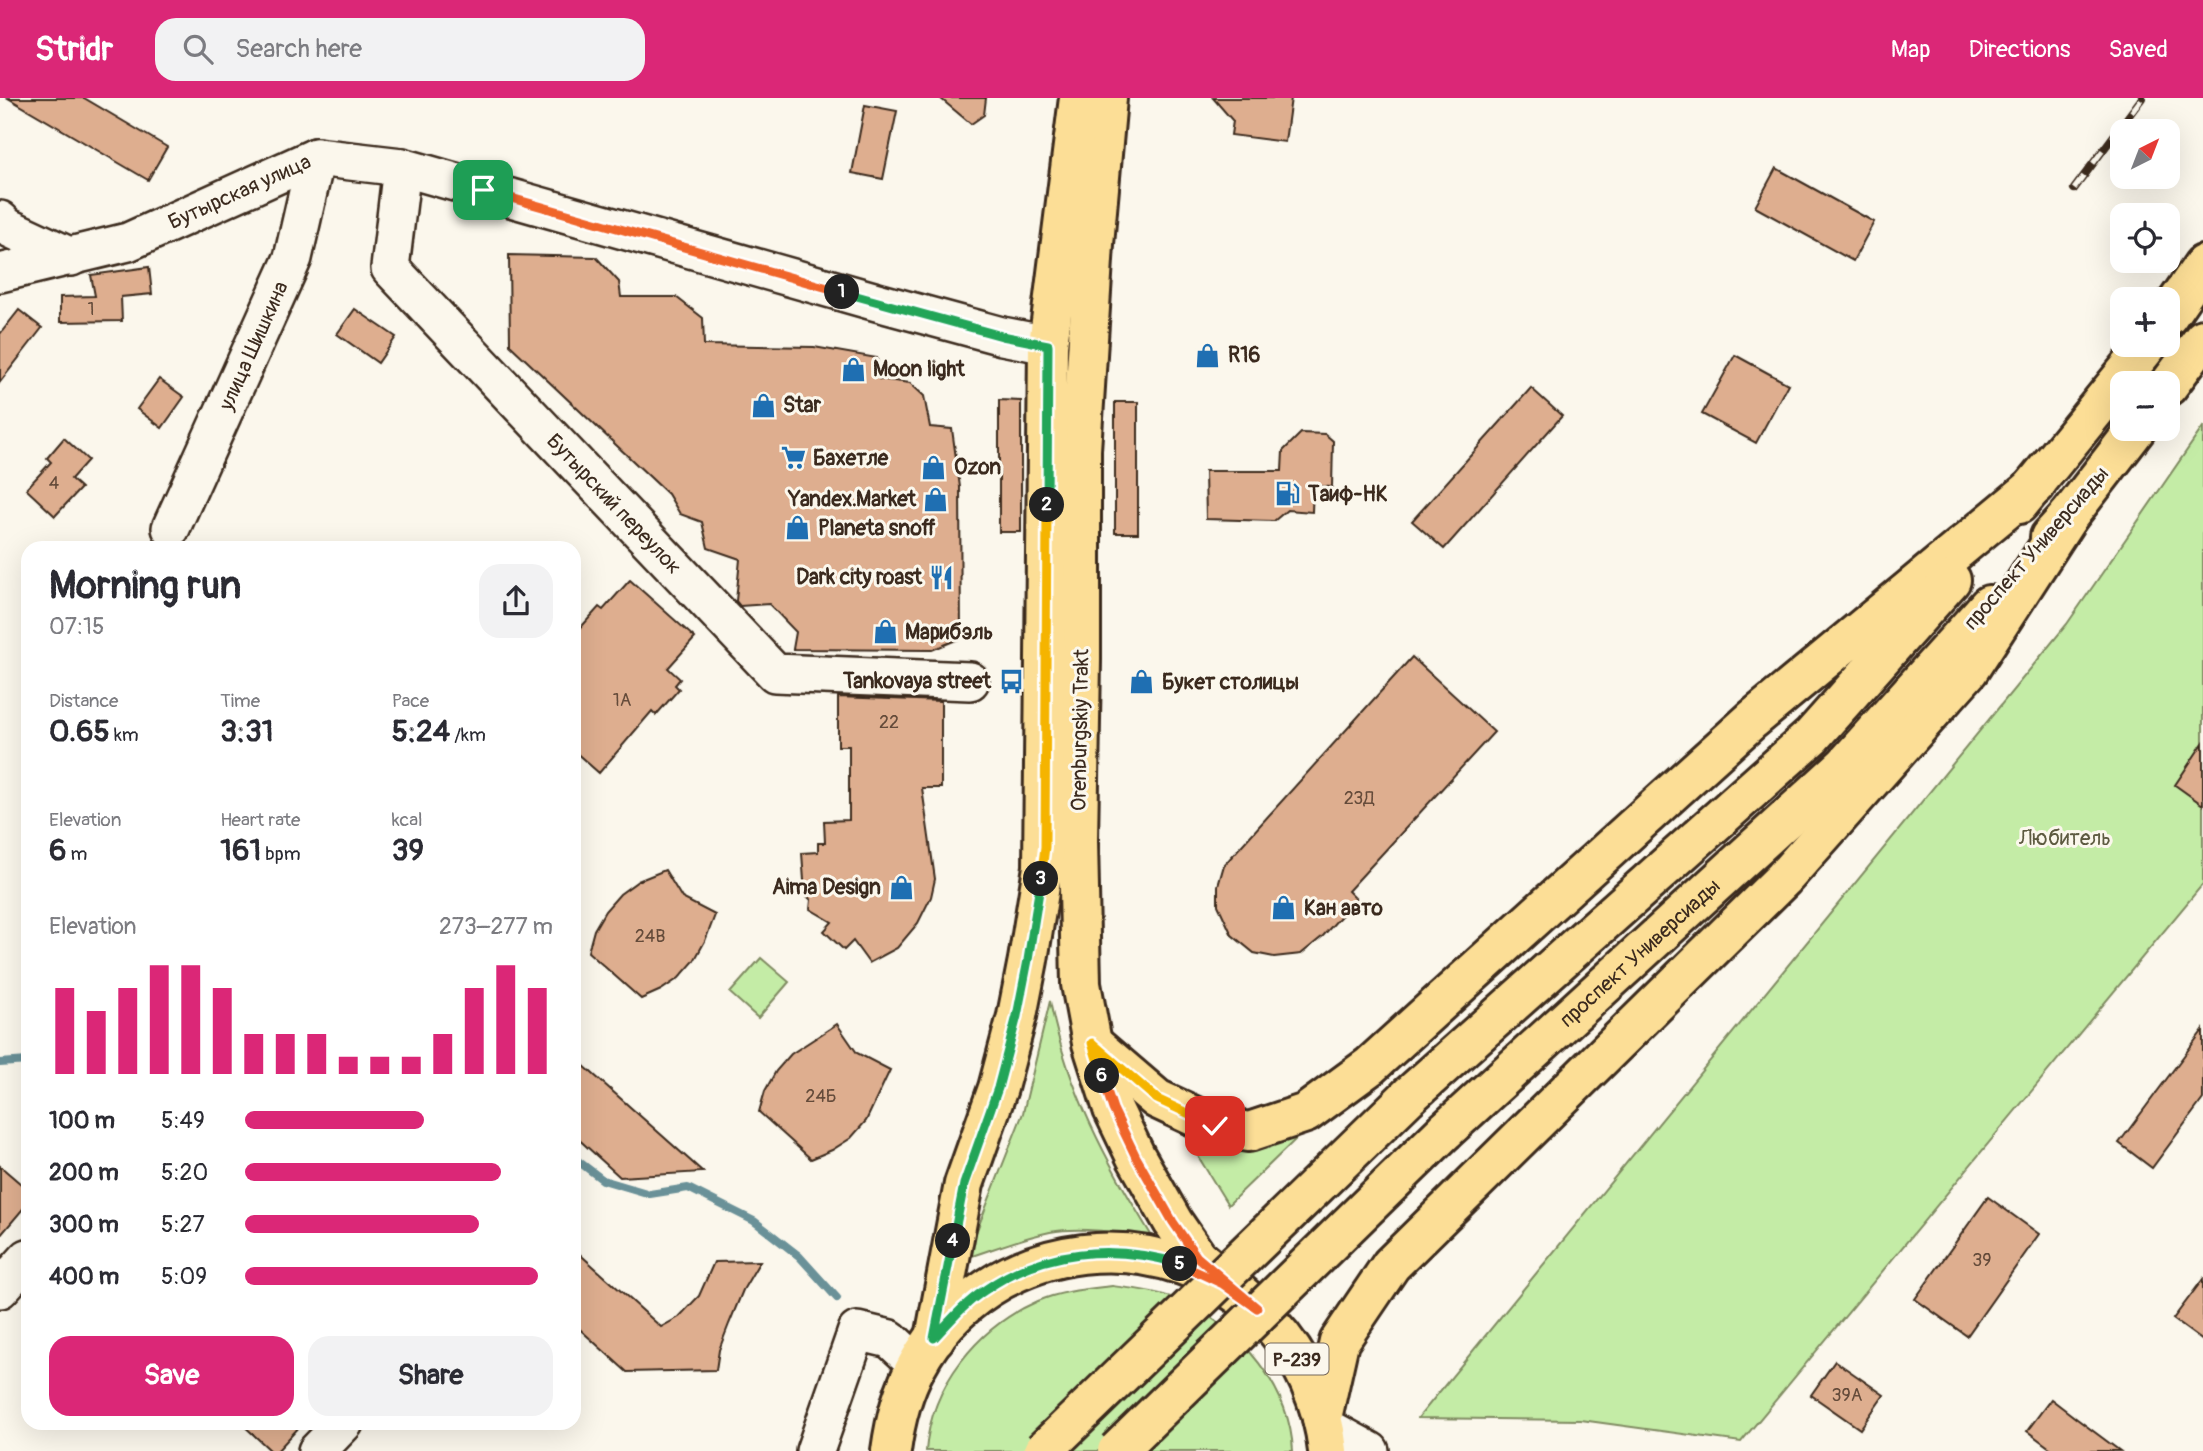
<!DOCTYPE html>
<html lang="en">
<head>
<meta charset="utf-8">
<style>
	body { margin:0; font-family:Pangolin,sans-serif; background:#f2f2f3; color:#2b2b33; height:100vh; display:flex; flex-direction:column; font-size:26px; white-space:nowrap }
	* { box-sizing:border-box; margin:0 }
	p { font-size:23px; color:#7c7c81 }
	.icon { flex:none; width:38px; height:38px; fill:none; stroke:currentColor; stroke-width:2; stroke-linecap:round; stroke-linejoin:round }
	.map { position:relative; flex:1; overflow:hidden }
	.panel { position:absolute; left:21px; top:443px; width:560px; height:889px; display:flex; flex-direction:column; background:#fff; border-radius:21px; box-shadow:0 7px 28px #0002 }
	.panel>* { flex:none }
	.needle { width:46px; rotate:42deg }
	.tools { position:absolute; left:2110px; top:21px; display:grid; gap:14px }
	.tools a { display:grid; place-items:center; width:70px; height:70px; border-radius:14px; background:#fff; box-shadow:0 7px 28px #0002; font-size:35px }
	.pin { position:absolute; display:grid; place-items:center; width:60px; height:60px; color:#fff; margin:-30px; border-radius:14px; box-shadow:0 4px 10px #0006 }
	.km { position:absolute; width:35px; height:35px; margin:-18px; border-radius:50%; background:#222; color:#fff; font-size:19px; line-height:35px; text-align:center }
	.round { display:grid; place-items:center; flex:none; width:74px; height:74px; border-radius:21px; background:#f2f2f3 }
	.headline { display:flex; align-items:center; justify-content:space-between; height:119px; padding:0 28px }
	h1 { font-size:38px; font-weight:800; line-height:52px }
	.metrics { display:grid; grid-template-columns:repeat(3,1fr); gap:10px; height:119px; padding:7px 28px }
	.metrics div { display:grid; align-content:center }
	.metrics b { font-size:30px; font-weight:800 }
	.metrics small { font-size:19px; font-weight:400 }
	.metrics p { font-size:19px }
	.chart { height:196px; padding:14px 28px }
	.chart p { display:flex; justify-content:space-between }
	.chart svg { width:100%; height:126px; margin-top:7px; stroke:#db2777; stroke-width:6 }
	.action { display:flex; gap:14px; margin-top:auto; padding:14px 28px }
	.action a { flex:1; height:80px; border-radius:21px; background:#db2777; color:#fff; font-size:28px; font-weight:800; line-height:80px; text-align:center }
	.action a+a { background:#f2f2f3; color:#2b2b33 }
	ul { padding:0 28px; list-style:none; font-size:23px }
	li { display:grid; grid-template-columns:112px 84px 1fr; align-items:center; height:52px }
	li i { height:18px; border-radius:9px; background:#db2777 }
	header { display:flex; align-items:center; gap:42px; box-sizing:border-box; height:98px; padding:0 35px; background:#db2777; color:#fff }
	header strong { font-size:33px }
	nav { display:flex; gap:38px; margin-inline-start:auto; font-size:24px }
	.search { width:490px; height:63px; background:#f2f2f3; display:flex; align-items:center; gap:18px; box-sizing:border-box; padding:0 24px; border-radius:21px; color:#7c7c81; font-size:26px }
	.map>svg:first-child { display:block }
	.green { fill:#c4eca6; stroke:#808b62; stroke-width:2 }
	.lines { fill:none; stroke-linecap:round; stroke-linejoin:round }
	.stream { stroke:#6a9198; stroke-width:8 }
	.building { fill:#deae8f; stroke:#3b2a1e; stroke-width:2 }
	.minor-casing { stroke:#3b2a1e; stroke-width:42 }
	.major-casing { stroke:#3b2a1e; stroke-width:44 }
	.minor { stroke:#fbf7ec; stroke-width:37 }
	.major { stroke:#fcde96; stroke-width:38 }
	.rail-casing { stroke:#3b2a1e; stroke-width:8 }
	.rail { stroke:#fbf7ec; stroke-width:5; stroke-dasharray:16; stroke-linecap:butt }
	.major-bridge-casing { stroke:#3b2a1e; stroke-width:44; stroke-linecap:butt }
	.major-bridge { stroke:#fcde96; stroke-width:38 }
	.split-1-casing { stroke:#fff; stroke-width:14 }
	.split-2-casing { stroke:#fff; stroke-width:14 }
	.split-3-casing { stroke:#fff; stroke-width:14 }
	.split-4-casing { stroke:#fff; stroke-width:14 }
	.split-5-casing { stroke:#fff; stroke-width:14 }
	.split-6-casing { stroke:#fff; stroke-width:14 }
	.split-7-casing { stroke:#fff; stroke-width:14 }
	.split-1 { stroke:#f0652b; stroke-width:9 }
	.split-2 { stroke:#22a559; stroke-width:9 }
	.split-3 { stroke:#f5b400; stroke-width:9 }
	.split-4 { stroke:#22a559; stroke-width:9 }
	.split-5 { stroke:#22a559; stroke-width:9 }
	.split-6 { stroke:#f0652b; stroke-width:9 }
	.split-7 { stroke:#f5b400; stroke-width:9 }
	.labels { text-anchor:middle; stroke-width:6; stroke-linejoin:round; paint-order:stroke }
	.number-label { font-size:18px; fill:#644b3a }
	.shield { fill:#fbf7ec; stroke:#75685c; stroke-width:2 }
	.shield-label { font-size:19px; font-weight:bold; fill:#3b2a1e }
	.street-label { font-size:21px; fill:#3b2a1e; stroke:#fbf7ec }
	.poi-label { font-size:21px; font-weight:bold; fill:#3b2a1e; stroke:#fbf7ec; text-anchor:start }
	.park-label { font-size:21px; fill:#5d5a40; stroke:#fbf7ec }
</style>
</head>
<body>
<header>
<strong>Stridr</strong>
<div class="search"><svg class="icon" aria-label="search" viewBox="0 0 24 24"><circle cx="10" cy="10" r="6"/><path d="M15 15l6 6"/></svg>Search here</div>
<nav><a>Map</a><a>Directions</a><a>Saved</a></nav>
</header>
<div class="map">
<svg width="2203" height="1353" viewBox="0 0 2203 1353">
	<rect width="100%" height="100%" fill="#fbf7ec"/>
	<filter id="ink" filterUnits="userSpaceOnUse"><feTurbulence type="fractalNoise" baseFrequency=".0143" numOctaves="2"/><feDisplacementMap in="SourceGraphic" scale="14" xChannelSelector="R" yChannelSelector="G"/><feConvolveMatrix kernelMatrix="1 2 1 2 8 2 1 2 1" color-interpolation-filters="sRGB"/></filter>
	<g filter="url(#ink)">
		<g class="green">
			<path d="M 2203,329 L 2203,786 L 1741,1344 L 1581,1322 L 1418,1320 L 2067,526 Z"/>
			<path d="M 761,860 L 789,884 L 758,920 L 730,895 Z"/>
			<path d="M 1050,903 C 1067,991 1107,1065 1153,1140 C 1120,1135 1083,1128 1050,1134 C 1021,1140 994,1151 966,1160 L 1023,1015 Z"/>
			<path d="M 1177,1024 L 1242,1047 L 1271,1047 L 1297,1040 L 1228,1107 Z"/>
			<path d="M 1112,1188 C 1137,1191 1163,1194 1186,1205 C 1241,1232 1290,1289 1293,1353 L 926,1353 C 931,1287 978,1229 1038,1203 C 1061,1193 1087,1191 1112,1188 Z"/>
		</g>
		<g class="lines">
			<g class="stream">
				<path d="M 0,965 L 28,963"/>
				<path d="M 574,1060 L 603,1082 L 650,1096 L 688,1090 L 754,1123 L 799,1158 L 837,1200"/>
			</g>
		</g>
		<g class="building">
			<path d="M 8,0 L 84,0 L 167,49 L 148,82 Z"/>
			<path d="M 940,0 L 986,0 L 984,17 L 971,26 Z"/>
			<path d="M 1213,0 L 1291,0 L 1285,44 L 1231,37 L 1233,23 Z"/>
			<path d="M 865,7 L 897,13 L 883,81 L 852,75 Z"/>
			<path d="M 1776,70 L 1874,124 L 1853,163 L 1755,109 Z"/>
			<path d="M 509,157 L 596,159 L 619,184 L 621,199 L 676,199 L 703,220 L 704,247 L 814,249 L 877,260 L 879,281 L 910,285 L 924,298 L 930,329 L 952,331 L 960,389 L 961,540 L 932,552 L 793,551 L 796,534 L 769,506 L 740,508 L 736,503 L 740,461 L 708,450 L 702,424 L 680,416 L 668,396 L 510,247 Z"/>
			<path d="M 149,169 L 152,196 L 121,199 L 122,223 L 60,224 L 60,199 L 95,198 L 91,177 Z"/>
			<path d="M 355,211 L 396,239 L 378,265 L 337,236 Z"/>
			<path d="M 19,212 L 42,230 L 0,284 L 0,236 Z"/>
			<path d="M 1735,257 L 1788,286 L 1756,345 L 1702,316 Z"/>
			<path d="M 159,281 L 184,299 L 162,330 L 137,311 Z"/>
			<path d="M 1531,290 L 1562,318 L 1444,451 L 1412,423 Z"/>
			<path d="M 999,302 L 1021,303 L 1021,434 L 999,434 Z"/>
			<rect x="1115" y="304" width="23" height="131"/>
			<path d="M 1301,335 L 1325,336 L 1333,343 L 1332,389 L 1313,388 L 1312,414 L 1287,412 L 1274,423 L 1206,421 L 1205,373 L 1282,373 L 1283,353 Z"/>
			<path d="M 64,340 L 88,362 L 71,381 L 81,390 L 55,418 L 26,391 L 51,364 L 47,360 Z"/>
			<path d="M 630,482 L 695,540 L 668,570 L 680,581 L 675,587 L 679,591 L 656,617 L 652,613 L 599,675 L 574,653 L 574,537 L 599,509 L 603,512 Z"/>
			<path d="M 1412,559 L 1494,634 L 1348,793 L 1356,801 L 1323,838 L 1301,856 L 1274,859 L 1254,855 L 1232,837 L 1218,807 L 1218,788 L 1224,767 Z"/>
			<path d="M 838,599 L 941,603 L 941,690 L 922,690 L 935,781 L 931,799 L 918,825 L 897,850 L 869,865 L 853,843 L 844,852 L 824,833 L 832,824 L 810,811 L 811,802 L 805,796 L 802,755 L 818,754 L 818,745 L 825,745 L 824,723 L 849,722 L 849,648 L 838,648 Z"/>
			<path d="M 2203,645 L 2203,707 L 2175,687 Z"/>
			<path d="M 665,772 L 682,800 L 715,817 L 705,843 L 694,863 L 679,880 L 661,892 L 641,901 L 588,854 L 594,832 L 605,813 L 620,796 L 638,783 Z"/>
			<path d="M 837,926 L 857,955 L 890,972 L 866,1023 L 851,1040 L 832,1052 L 811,1061 L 759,1014 L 765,993 L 776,973 L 791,956 Z"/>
			<path d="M 2203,932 L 2203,1001 L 2152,1070 L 2119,1045 Z"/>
			<path d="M 574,959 L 703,1074 L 620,1079 L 574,1037 Z"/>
			<path d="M 0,1068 L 28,1092 L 28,1105 L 0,1138 Z"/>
			<path d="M 1988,1099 L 2039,1136 L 1967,1238 L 1915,1201 Z"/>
			<path d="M 574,1151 L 661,1229 L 679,1219 L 699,1198 L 714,1164 L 760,1163 L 743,1192 L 729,1226 L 719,1252 L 716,1272 L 627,1274 L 574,1226 Z"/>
			<path d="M 2203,1181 L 2203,1243 L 2173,1221 Z"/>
			<path d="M 1835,1263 L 1884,1297 L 1860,1331 L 1811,1297 Z"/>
			<path d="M 2051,1301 L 2077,1321 L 2120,1353 L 2054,1353 L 2027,1333 Z"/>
			<path d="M 241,1325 L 303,1325 L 277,1353 L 271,1353 Z"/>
		</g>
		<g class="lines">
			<defs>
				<g id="minor">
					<path id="s1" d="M 402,69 L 390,170 L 775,575 L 970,583"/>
					<path d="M 0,122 L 7,129 L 71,159"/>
					<path id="s2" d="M 0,175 L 128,144 L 316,59 L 402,69 L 877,204 L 1002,238 L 1048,247"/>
					<path id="s3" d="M 171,430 L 293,160 L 316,59"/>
					<path d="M 0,1191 L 28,1160"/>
					<path d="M 1324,1328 L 1370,1353"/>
					<path d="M 317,1353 L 344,1325"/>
					<path d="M 815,1353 L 857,1233 L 890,1241 L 917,1266"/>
				</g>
				<g id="major">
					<path d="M 1107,0 L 1094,146 L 1081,352 L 1081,562 L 1078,743 L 1081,886 L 1092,945 L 1113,1011 L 1136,1059 L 1173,1124 L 1197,1159 L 1257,1210"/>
					<path d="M 2168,218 L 2203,167"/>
					<path d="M 2168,288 L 2203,241"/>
					<path d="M 2019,406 L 2148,247"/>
					<path d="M 2050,439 L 2068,419 L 2136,331"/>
					<path d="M 1094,947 L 1157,1001 L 1215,1028 L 1249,1034 L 1306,1015 L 1370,968 L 1752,622 L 2036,387"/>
					<path d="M 1410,997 L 1812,638 L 1951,482"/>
					<path id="s4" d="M 1445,1033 L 1845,667 L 1989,507"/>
					<path d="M 935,1240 L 964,1086 L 998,990 L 1017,918 L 1028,862 L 1043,769 L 1048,247 L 1079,0"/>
					<path d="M 1322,1320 L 1339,1244 L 1391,1167 L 1784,780 L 1969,572 L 2068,419"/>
					<path d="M 891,1353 C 895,1323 902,1294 917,1267 C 988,1136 1170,1116 1270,1225 C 1303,1260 1323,1305 1328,1353"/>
				</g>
			</defs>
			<use href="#minor" class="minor-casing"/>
			<use href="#major" class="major-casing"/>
			<use href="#minor" class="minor"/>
			<use href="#major" class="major"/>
			<defs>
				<path id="rail" d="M 2074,91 L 2142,0"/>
			</defs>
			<use href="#rail" class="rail-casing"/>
			<use href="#rail" class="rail"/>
			<defs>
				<g id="major-bridge">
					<path d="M 1043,1353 L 1410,997"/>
					<path d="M 1117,1353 L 1445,1033"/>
				</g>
			</defs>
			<use href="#major-bridge" class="major-bridge-casing"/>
			<use href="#major-bridge" class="major-bridge"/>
		</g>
	</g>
	<g class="lines" filter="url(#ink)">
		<defs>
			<path id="split-1" d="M 483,92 L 842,194"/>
			<path id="split-2" d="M 842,194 L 1002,238 L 1048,247 L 1047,407"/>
			<path id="split-3" d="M 1041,781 L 1045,749 L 1047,407"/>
			<path id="split-4" d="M 953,1143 L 964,1086 L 998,990 L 1017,918 L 1028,862 L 1041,781"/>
			<path id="split-5" d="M 953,1143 L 934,1240 C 950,1223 965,1205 985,1192 C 1044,1151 1113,1146 1180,1166"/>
			<path id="split-6" d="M 1102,978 L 1113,1011 L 1136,1059 L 1173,1124 L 1197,1159 L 1257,1210 L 1223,1186 L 1180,1166"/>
			<path id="split-7" d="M 1102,978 L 1092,945 L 1157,1001 L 1215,1028"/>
		</defs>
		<use href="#split-1" class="split-1-casing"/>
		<use href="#split-2" class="split-2-casing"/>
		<use href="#split-3" class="split-3-casing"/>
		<use href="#split-4" class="split-4-casing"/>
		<use href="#split-5" class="split-5-casing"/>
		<use href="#split-6" class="split-6-casing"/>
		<use href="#split-7" class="split-7-casing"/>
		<use href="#split-1" class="split-1"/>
		<use href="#split-2" class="split-2"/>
		<use href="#split-3" class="split-3"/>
		<use href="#split-4" class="split-4"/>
		<use href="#split-5" class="split-5"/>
		<use href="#split-6" class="split-6"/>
		<use href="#split-7" class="split-7"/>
	</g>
	<defs>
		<symbol id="shop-bare" viewBox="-9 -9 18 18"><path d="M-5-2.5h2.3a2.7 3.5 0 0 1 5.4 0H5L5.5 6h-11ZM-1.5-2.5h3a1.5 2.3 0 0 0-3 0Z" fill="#1f6fb2" stroke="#fbf7ec" stroke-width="2.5" paint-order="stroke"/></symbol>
		<symbol id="supermarket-bare" viewBox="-9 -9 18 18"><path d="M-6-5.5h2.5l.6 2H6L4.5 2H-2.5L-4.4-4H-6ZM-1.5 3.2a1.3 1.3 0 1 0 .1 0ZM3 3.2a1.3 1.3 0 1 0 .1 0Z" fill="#1f6fb2" stroke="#fbf7ec" stroke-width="2.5" paint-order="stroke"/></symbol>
		<symbol id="fuel-bare" viewBox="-9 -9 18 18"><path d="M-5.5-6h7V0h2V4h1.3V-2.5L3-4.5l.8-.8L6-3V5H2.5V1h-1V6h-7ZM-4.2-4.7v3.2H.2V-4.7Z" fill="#1f6fb2" stroke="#fbf7ec" stroke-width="2.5" paint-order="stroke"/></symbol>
		<symbol id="restaurant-bare" viewBox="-9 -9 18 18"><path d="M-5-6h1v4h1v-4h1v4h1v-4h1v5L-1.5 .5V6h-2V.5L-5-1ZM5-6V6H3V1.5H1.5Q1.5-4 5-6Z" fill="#1f6fb2" stroke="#fbf7ec" stroke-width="2.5" paint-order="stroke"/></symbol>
		<symbol id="bus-bare" viewBox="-9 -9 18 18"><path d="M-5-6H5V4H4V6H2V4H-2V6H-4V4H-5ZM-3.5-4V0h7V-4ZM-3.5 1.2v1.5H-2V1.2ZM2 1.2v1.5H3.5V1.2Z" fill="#1f6fb2" stroke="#fbf7ec" stroke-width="2.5" paint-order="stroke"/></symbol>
	</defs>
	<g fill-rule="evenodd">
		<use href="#shop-bare" x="1190" y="240" width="35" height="35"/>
		<use href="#shop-bare" x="836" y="254" width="35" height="35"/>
		<use href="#shop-bare" x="746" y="290" width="35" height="35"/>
		<use href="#supermarket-bare" x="776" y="342" width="35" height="35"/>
		<use href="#shop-bare" x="916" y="352" width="35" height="35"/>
		<use href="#fuel-bare" x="1270" y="378" width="35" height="35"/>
		<use href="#shop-bare" x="918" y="384" width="35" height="35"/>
		<use href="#shop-bare" x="780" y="412" width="35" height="35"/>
		<use href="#restaurant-bare" x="924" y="462" width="35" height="35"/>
		<use href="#shop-bare" x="868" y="516" width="35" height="35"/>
		<use href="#bus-bare" x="994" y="566" width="35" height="35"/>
		<use href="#shop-bare" x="1124" y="566" width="35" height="35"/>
		<use href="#shop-bare" x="884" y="772" width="35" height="35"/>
		<use href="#shop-bare" x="1266" y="792" width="35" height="35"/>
	</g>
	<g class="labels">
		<g class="number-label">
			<text x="91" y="217">1</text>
			<text x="54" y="391">4</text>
			<text x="622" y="608">1А</text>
			<text x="889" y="630">22</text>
			<text x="1359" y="706">23Д</text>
			<text x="650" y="844">24В</text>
			<text x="821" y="1004">24Б</text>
			<text x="1982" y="1168">39</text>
			<text x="1847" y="1303">39А</text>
		</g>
		<rect class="shield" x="1265.5" y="1245.5" width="63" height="31" rx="5"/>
		<g class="shield-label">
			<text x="1297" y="1268">Р-239</text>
		</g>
		<g class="street-label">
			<text dy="7" stroke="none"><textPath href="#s2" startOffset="254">Бутырская улица</textPath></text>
			<text dy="7" stroke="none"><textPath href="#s3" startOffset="200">улица Шишкина</textPath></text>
			<text dy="7" stroke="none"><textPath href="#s1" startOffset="427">Бутырский переулок</textPath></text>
			<text transform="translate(2036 450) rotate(-49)" y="7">проспект Универсиады</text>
			<text transform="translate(1080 632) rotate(-89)" y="7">Orenburgskiy Trakt</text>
			<text dy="7" stroke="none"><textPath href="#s4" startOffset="264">проспект Универсиады</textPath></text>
		</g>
		<g class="poi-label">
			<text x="1228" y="264">R16</text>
			<text x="873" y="278">Moon light</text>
			<text x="783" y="314">Star</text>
			<text x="813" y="367">Бахетле</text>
			<text x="954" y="376">Ozon</text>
			<text x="1308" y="403">Таиф-НК</text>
			<text x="916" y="408" text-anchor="end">Yandex.Market</text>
			<text x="818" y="437">Planeta snoff</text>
			<text x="922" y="486" text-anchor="end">Dark city roast</text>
			<text x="905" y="541">Марибэль</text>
			<text x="991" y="590" text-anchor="end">Tankovaya street</text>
			<text x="1162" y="591">Букет столицы</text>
			<text x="881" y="796" text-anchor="end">Aima Design</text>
			<text x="1304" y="817">Кан авто</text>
		</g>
		<g class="park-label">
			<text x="2065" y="747">Любитель</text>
		</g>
	</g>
</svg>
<div class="tools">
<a><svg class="needle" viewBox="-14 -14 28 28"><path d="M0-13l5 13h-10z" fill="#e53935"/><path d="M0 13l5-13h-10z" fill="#7c7c81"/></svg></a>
<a><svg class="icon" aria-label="locate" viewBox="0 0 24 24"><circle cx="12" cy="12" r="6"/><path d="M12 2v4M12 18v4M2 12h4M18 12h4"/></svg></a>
<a>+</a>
<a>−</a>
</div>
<div class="pin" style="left:483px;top:92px;background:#1e9e55"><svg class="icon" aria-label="arrive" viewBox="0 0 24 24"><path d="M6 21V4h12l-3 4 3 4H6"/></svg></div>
<div class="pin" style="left:1215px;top:1028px;background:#d93025"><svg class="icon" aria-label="check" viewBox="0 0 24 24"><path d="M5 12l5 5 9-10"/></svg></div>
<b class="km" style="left:842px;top:194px">1</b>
<b class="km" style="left:1047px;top:407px">2</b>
<b class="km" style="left:1041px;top:781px">3</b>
<b class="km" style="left:953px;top:1143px">4</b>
<b class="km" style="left:1180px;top:1166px">5</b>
<b class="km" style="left:1102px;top:978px">6</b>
<section class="panel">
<div class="headline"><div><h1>Morning run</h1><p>07:15</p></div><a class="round"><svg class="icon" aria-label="share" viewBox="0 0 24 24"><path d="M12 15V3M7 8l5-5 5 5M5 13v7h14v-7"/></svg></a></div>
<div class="metrics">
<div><p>Distance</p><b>0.65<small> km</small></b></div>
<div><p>Time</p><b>3:31</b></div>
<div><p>Pace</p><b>5:24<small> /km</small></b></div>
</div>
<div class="metrics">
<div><p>Elevation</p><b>6<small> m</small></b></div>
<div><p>Heart rate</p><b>161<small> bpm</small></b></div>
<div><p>kcal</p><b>39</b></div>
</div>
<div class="chart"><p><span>Elevation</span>273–277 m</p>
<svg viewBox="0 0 160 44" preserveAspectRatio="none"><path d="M5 44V14M15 44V22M25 44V14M35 44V6M45 44V6M55 44V14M65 44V30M75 44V30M85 44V30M95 44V38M105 44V38M115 44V38M125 44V30M135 44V14M145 44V6M155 44V14"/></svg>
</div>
<ul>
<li><b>100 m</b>5:49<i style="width:58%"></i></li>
<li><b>200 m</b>5:20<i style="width:83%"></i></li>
<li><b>300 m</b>5:27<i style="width:76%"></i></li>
<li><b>400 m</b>5:09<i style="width:95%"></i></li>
</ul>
<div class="action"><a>Save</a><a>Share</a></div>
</section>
</div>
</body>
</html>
